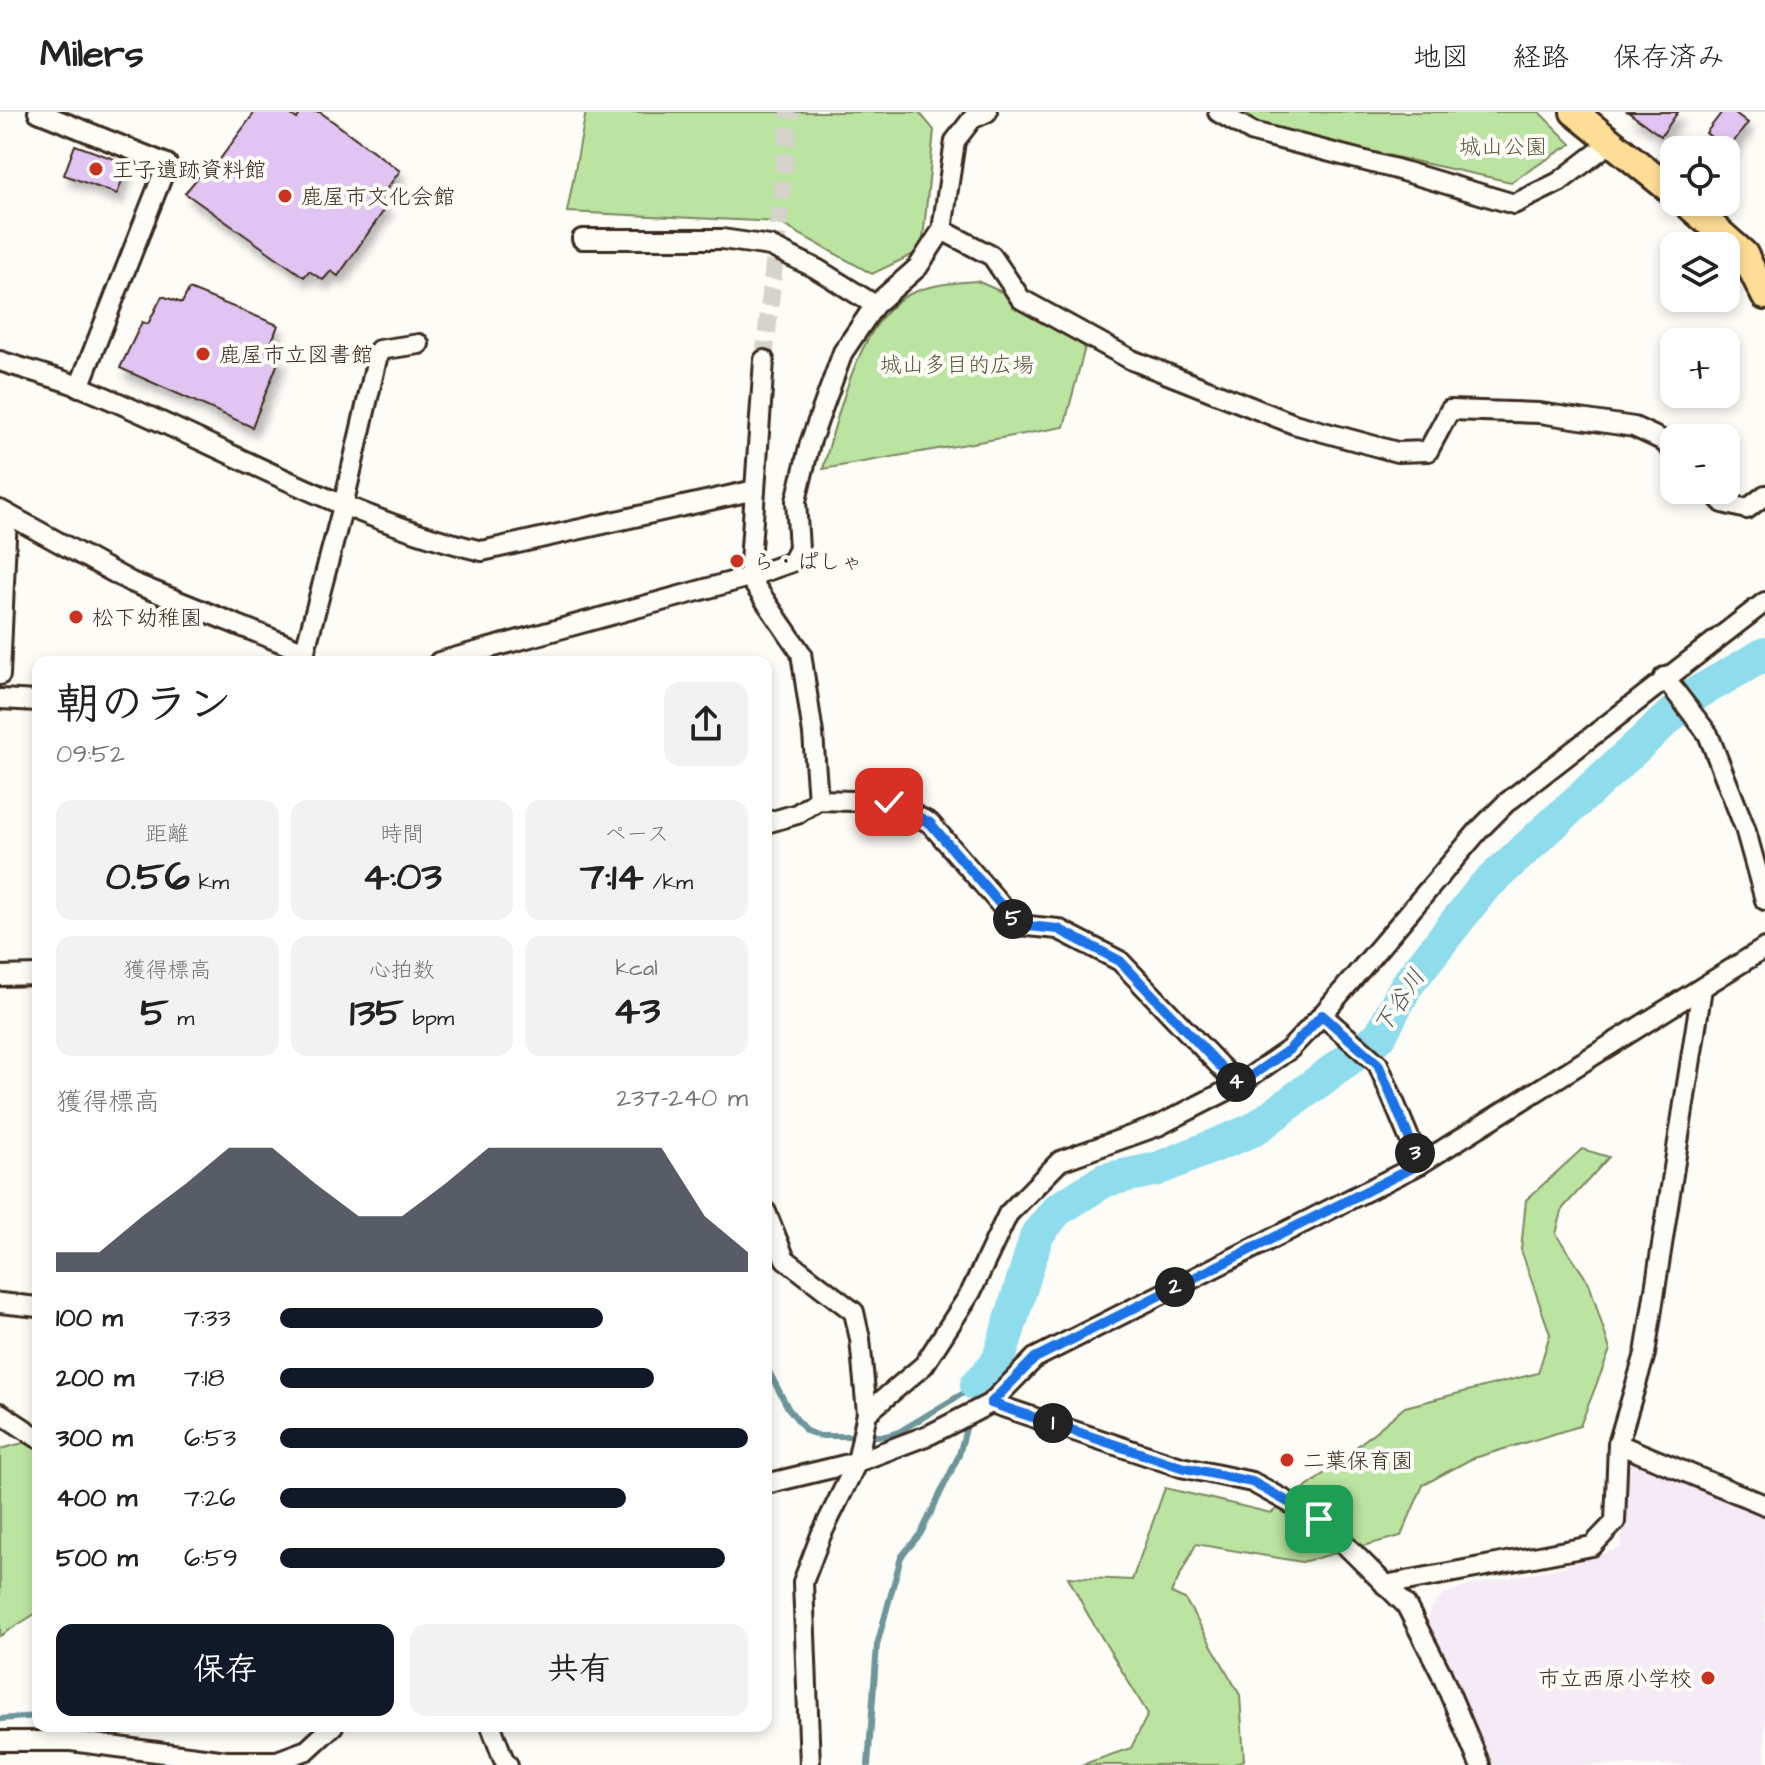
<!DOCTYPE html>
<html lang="ja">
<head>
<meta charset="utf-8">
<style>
	body { margin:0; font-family:"Architects Daughter","Klee One",sans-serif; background:#f2f2f2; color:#222; height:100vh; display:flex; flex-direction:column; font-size:30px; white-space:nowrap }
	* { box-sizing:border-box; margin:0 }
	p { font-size:26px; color:#767676 }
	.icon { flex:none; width:44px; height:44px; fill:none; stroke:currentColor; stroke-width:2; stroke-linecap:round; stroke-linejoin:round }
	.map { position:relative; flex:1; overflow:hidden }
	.panel { position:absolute; left:32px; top:544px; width:740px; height:1076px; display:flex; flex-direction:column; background:#fff; border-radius:16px; box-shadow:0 4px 12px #0003 }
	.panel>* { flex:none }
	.controls { position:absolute; left:1660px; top:24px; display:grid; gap:16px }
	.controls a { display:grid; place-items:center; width:80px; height:80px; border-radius:16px; background:#fff; box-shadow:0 4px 12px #0003; font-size:40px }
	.pin { position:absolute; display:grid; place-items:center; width:68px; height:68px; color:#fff; margin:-34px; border-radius:16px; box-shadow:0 4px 12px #0006 }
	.km { position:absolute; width:40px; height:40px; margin:-20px; border-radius:50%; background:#222; color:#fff; font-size:22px; line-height:40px; text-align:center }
	.round { display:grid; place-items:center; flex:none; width:84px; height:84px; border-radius:16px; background:#f2f2f2 }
	.overview { display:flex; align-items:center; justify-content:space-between; height:136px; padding:0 24px }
	h1 { font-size:44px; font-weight:800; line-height:60px }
	.figures { display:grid; grid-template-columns:repeat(3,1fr); gap:12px; height:136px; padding:8px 24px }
	.figures div { display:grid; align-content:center; border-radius:16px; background:#f2f2f2; text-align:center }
	.figures b { font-size:40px; font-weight:800 }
	.figures small { font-size:22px; font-weight:400 }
	.figures p { font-size:22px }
	.chart { height:224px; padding:16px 24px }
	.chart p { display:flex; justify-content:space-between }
	.chart svg { width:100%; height:144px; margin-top:8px; fill:#111827; opacity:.7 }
	.primary-button { display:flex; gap:16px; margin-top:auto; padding:16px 24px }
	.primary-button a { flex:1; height:92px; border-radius:16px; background:#111827; color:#fff; font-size:32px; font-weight:800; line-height:92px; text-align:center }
	.primary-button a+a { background:#f2f2f2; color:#222 }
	ul { padding:0 24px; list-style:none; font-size:26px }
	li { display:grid; grid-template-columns:128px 96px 1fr; align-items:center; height:60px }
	li i { height:20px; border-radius:10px; background:#111827 }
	header { display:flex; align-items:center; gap:48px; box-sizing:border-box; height:112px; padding:0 40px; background:#fff; border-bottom:2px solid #e0e0e0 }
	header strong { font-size:38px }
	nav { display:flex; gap:44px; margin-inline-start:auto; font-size:28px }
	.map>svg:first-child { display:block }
	.built { fill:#f5ebf6 }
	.green { fill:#bbe4a0; stroke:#7b875f; stroke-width:2 }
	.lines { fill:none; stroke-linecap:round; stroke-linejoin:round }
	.stream { stroke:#6d959a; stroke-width:6 }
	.river { stroke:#8edcec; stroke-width:34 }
	.building { fill:#e2c4f2; stroke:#3b2a1e; stroke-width:2; filter:url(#shadow) }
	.minor-tunnel { stroke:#d6d2cc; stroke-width:18; stroke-dasharray:18 9; stroke-linecap:butt }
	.minor-casing { stroke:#3b2a1e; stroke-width:24 }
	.highway-casing { stroke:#3b2a1e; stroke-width:32 }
	.minor { stroke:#fdfcf7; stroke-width:18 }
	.highway { stroke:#fedd96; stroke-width:26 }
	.route-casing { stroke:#fff; stroke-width:16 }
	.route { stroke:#1a73e8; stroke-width:10 }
	.poi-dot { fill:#c8321e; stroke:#fdfcf7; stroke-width:3 }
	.labels { text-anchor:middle; stroke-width:8; stroke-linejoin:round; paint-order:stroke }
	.park-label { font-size:22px; fill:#5b583e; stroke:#fdfcf7 }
	.poi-label { font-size:22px; fill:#3b2a1e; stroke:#fdfcf7; text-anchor:start }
	.water-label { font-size:24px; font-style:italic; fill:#505652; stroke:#fdfcf7 }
</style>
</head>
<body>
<header>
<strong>Milers</strong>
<nav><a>地図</a><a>経路</a><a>保存済み</a></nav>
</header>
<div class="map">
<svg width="1765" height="1653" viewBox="0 0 1765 1653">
	<defs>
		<filter id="shadow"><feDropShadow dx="5" dy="9" stdDeviation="4" flood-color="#0004"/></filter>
	</defs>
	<rect width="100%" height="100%" fill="#fdfcf7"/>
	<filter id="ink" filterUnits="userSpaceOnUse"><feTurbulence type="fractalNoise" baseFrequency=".0125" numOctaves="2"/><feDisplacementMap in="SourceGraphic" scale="16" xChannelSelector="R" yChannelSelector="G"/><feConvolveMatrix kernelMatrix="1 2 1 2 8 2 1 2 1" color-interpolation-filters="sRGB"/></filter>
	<g filter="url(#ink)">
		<path class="built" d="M 1628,1346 L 1765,1405 L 1765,1653 L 1490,1653 L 1485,1634 L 1428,1511 L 1429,1499 L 1443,1483 L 1471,1473 L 1558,1456 L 1621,1436 Z"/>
		<g class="green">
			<path d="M 586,0 L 919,0 L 934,18 L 922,138 L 872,162 L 778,110 L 567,100 Z"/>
			<path d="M 1246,0 L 1539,0 L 1571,32 L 1511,70 L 1391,44 L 1256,10 Z"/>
			<path d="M 977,169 L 1004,181 L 1085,235 L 1064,315 L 823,357 C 837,307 859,206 910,182 C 931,172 954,171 977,169 Z"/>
			<path d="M 1582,1037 L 1609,1045 L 1563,1096 L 1556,1122 L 1589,1171 L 1610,1238 L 1580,1314 L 1471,1347 L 1423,1373 L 1401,1424 L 1302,1450 L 1196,1432 L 1171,1481 L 1185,1487 L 1240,1583 L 1244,1648 L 1232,1653 L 1081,1653 L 1131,1636 L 1148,1602 L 1087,1501 L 1068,1465 L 1132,1468 L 1165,1376 L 1271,1401 L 1315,1369 L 1405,1295 L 1538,1261 L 1550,1222 L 1521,1138 L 1526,1088 Z"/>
			<path d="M 38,1327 L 38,1500 L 0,1524 L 0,1337 Z"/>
		</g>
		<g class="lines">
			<g class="stream">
				<path d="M 766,1254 L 788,1296 L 806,1319 L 820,1324 L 886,1324 L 897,1321 L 977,1273"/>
				<path d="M 970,1298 L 977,1273"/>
				<path d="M 0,1607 L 38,1604"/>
				<path d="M 868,1653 L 877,1533 L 901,1445 L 921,1421 L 959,1343 L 968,1309"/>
			</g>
			<path class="river" d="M 977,1273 L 998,1250 L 1037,1123 L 1057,1098 L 1105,1068 L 1157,1057 L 1253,1018 L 1380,924 L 1406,874 L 1483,776 L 1692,584 L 1765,542"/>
		</g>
		<g class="building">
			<path d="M 255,0 L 287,0 L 297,7 L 301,0 L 320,0 L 400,59 L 378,88 L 387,94 L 338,164 L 331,159 L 323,168 L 309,159 L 304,165 L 185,81 L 199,64 L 206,66 Z"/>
			<path d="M 1628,0 L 1678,0 L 1661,24 Z"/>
			<path d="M 1722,0 L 1734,0 L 1748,11 L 1727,38 L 1706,21 Z"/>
			<path d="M 75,33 L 128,52 L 117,82 L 64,63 Z"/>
			<path d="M 189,177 L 278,213 L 268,240 L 280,246 L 252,315 L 120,256 L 142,210 L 148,212 L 162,184 L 182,191 Z"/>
		</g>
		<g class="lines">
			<path class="minor-tunnel" d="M 764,248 L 790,0"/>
			<defs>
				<g id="minor">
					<path d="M 38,0 L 167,52 L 79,275"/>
					<path d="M 1218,0 L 1253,20 L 1396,57 L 1514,92 L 1559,70 L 1611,30"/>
					<path d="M 942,118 L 992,144 L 1021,187 L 1132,248 L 1294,312 L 1397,340 L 1428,339 L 1450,298 L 1540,301 L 1634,315 L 1662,328 L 1674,340"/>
					<path d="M 582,127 L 722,127 L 770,134 L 817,157 L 875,193"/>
					<path d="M 764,248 L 749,465 L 801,541 L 813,622 L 818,688"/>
					<path d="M 0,249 C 27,258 55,265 81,275 C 215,329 341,406 482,439 L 755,378"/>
					<path d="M 1711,378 L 1723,391 L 1747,397 L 1765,383"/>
					<path d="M 0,398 L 131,470 L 305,540"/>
					<path d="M 302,550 L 343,394 L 379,238 L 419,232"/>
					<path d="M 439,550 L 749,465 L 792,450 L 799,437 L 796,389 L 810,331 L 843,240 L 875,193 L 918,155 L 942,118 L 955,29 L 972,7 L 987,0"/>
					<path d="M 0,563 L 7,402"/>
					<path d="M 1664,565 L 1708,622 L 1745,716 L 1765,788"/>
					<path d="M 0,587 L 38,589"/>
					<path d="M 766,711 L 797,702 L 818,688 L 889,690 L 930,711 L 1018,813 L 1058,817 L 1120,849 L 1238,973"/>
					<path d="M 0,864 L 38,863"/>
					<path d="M 1322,903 L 1378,952 L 1420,1052"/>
					<path d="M 766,1100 L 785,1147 L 854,1200 L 860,1227 L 867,1301 L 857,1350 L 821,1423 L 803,1470 L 810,1653"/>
					<path d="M 0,1191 L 38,1195"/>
					<path d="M 991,1291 L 1181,1355 L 1252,1370 L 1319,1407 L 1406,1493 L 1441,1561 L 1480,1653"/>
					<path d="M 0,1301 L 38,1326"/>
					<path d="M 867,1301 L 924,1253 L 971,1180 L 1008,1102 L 1060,1049 L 1158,1014 L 1238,973 L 1290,937 L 1322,903 L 1479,718 L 1506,691 L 1765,490"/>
					<path d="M 1618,1332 L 1765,1393"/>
					<path d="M 766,1372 L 857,1350 L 931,1322 L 991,1291 L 1035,1246 L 1420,1052 L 1765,836"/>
					<path d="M 1385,1473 L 1592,1434 L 1615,1410 L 1618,1332 L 1645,1242 L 1702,876"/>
					<path d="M 491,1614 L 503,1646 L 508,1653"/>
					<path d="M 0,1629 L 71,1629 L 227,1649 L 277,1649 L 307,1638 L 333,1614"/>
				</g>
				<g id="highway">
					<path d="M 1574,0 L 1674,81"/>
					<path d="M 1685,90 L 1744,142 L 1765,184"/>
				</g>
			</defs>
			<use href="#minor" class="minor-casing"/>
			<use href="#highway" class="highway-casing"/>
			<use href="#minor" class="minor"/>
			<use href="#highway" class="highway"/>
		</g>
	</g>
	<g class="lines" filter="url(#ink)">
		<defs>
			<path id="route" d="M 889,690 L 930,711 L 1018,813 L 1058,817 L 1120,849 L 1238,973 L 1290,937 L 1322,903 L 1378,952 L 1420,1052 L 1035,1246 L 991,1291 L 1181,1355 L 1252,1370 L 1319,1407"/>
		</defs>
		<use href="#route" class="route-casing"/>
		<use href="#route" class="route"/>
	</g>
	<g class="poi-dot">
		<circle cx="96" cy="57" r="8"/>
		<circle cx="285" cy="84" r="8"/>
		<circle cx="203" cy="242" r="8"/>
		<circle cx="737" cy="449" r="8"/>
		<circle cx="76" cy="505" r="8"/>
		<circle cx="1287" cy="1348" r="8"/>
		<circle cx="1708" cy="1566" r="8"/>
	</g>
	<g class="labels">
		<g class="park-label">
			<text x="1503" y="42">城山公園</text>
			<text x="957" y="260">城山多目的広場</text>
		</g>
		<g class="poi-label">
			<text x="112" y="65">王子遺跡資料館</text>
			<text x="301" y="92">鹿屋市文化会館</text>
			<text x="219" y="250">鹿屋市立図書館</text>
			<text x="753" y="457">ら・ぱしゃ</text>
			<text x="92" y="513">松下幼稚園</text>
			<text x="1303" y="1356">二葉保育園</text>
			<text x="1692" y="1574" text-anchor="end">市立西原小学校</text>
		</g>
		<g class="water-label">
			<text transform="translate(1399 889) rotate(-56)" y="8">下谷川</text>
		</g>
	</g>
</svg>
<div class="controls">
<a><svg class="icon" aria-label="locate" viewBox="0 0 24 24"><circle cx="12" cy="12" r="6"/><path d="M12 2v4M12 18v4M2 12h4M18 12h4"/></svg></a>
<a><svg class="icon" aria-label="layers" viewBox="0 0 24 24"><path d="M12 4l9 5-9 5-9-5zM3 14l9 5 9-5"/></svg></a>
<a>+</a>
<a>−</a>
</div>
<div class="pin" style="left:1319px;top:1407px;background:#1e9e55"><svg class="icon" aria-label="arrive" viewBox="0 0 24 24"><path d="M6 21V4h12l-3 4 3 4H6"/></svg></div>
<div class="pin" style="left:889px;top:690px;background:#d93025"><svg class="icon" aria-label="check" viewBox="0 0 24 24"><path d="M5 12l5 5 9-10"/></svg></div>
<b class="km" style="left:1053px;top:1311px">1</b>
<b class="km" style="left:1175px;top:1175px">2</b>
<b class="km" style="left:1415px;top:1041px">3</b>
<b class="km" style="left:1236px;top:970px">4</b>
<b class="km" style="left:1013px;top:807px">5</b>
<section class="panel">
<div class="overview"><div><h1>朝のラン</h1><p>09:52</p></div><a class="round"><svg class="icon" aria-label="share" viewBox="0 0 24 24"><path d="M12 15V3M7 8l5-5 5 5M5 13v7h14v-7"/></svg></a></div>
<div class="figures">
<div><p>距離</p><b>0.56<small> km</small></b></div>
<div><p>時間</p><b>4:03</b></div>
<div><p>ペース</p><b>7:14<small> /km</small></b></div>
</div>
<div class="figures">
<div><p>獲得標高</p><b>5<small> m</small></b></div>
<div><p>心拍数</p><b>135<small> bpm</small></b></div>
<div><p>kcal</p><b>43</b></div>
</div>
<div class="chart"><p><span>獲得標高</span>237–240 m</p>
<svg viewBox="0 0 160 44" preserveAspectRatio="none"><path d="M0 44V38L10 38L20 27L30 17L40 6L50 6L60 17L70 27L80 27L90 17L100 6L110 6L120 6L130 6L140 6L150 27L160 38V44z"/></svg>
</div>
<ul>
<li><b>100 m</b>7:33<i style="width:69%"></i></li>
<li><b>200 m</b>7:18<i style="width:80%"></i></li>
<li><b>300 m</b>6:53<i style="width:100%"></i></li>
<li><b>400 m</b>7:26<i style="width:74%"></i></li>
<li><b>500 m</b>6:59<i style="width:95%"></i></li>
</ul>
<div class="primary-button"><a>保存</a><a>共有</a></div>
</section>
</div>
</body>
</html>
